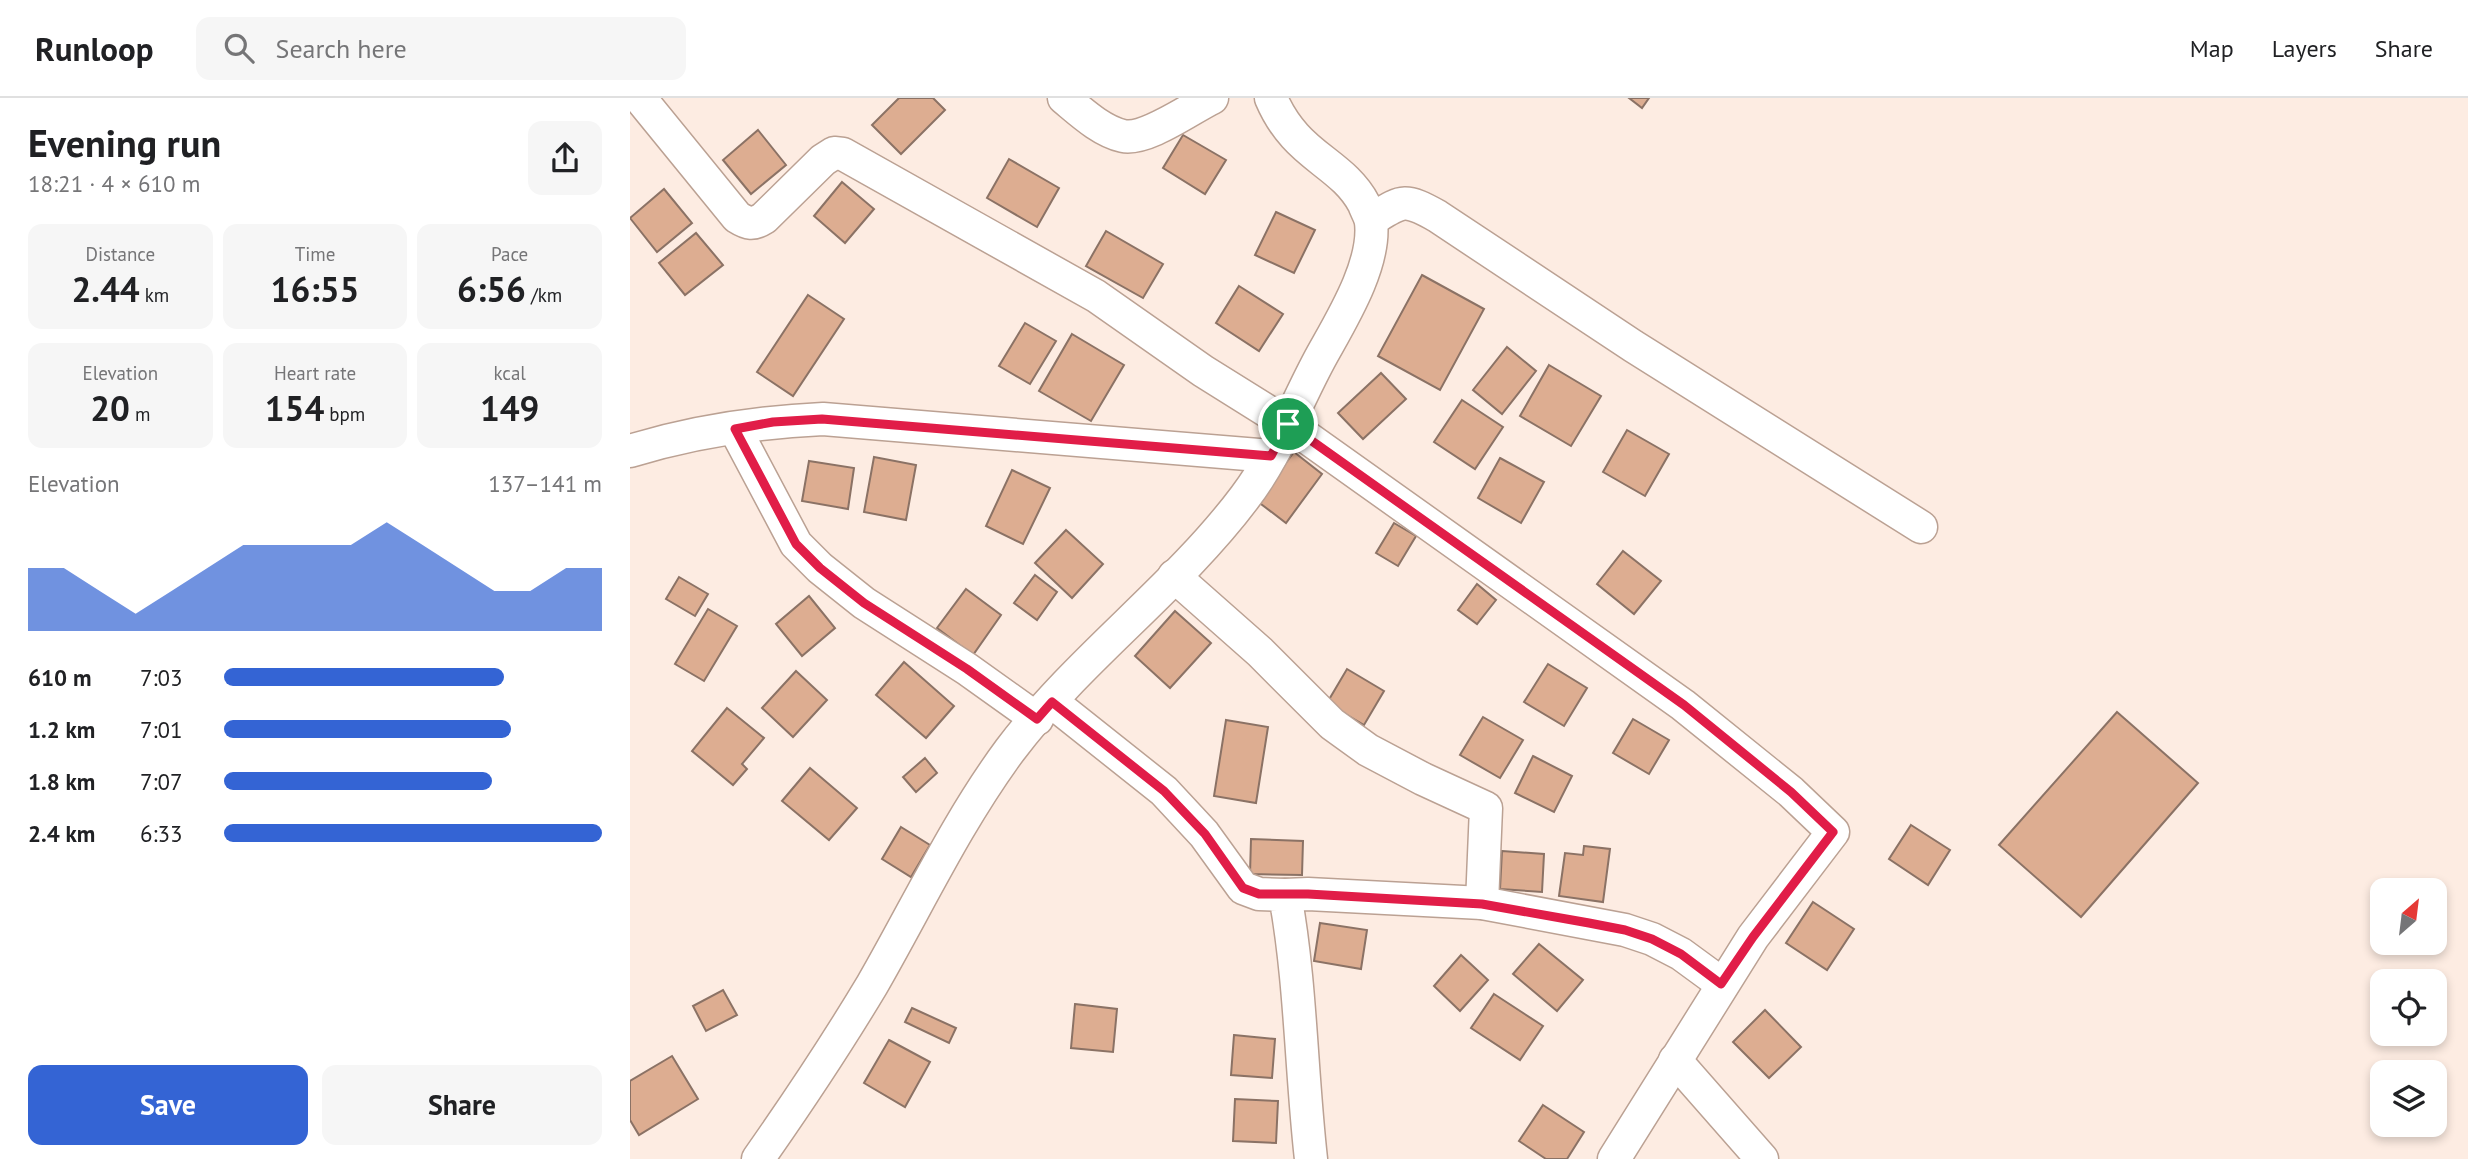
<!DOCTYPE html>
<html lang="en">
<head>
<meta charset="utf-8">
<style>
	body { margin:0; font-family:"PT Sans",sans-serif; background:#f6f6f6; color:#202124; height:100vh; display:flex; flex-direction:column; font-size:26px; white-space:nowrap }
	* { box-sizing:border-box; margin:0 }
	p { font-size:23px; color:#757577 }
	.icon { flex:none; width:38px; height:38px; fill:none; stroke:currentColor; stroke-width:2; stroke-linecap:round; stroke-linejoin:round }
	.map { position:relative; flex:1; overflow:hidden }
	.drawer { display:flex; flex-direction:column; background:#fff; width:630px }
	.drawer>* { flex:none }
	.needle { width:46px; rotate:28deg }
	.controls { position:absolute; left:1740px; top:780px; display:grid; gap:14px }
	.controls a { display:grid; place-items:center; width:77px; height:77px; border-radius:14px; background:#fff; box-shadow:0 4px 10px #0003; font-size:35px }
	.pin { position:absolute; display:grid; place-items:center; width:60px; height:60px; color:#fff; margin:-30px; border:4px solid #fff; border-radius:50%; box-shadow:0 2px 7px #0007 }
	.round { display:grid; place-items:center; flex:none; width:74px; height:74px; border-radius:14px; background:#f6f6f6 }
	.head { display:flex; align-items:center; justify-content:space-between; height:119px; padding:0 28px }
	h1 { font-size:38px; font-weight:800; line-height:52px }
	.figures { display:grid; grid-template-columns:repeat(3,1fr); gap:10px; height:119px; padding:7px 28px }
	.figures div { display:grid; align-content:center; border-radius:14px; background:#f6f6f6; text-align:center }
	.figures b { font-size:35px; font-weight:800 }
	.figures small { font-size:19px; font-weight:400 }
	.figures p { font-size:19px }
	.chart { height:196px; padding:14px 28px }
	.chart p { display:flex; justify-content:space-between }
	.chart svg { width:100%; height:126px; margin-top:7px; fill:#3464d4; opacity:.7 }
	.action { display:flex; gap:14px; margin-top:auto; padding:14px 28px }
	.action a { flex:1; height:80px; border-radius:14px; background:#3464d4; color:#fff; font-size:28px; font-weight:800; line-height:80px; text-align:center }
	.action a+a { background:#f6f6f6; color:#202124 }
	ul { padding:0 28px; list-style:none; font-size:23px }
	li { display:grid; grid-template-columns:112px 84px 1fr; align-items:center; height:52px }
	li i { height:18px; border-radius:9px; background:#3464d4 }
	header { display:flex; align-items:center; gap:42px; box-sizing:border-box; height:98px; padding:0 35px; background:#fff; border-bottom:2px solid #e0e0e0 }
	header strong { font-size:33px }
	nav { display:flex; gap:38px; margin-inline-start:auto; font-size:24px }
	.search { width:490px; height:63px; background:#f6f6f6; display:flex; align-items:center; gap:18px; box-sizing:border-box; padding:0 24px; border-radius:14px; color:#757577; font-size:26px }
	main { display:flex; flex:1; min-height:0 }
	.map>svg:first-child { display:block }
	.building { fill:#ddad91; stroke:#8b7265; stroke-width:2 }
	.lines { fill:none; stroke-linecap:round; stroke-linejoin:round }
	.minor-casing { stroke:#bba193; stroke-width:35 }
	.minor { stroke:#fff; stroke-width:32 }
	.route-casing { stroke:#fff; stroke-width:14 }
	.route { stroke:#e11d48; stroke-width:9 }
</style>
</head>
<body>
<header>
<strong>Runloop</strong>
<div class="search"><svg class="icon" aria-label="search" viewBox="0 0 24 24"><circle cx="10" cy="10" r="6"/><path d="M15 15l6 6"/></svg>Search here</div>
<nav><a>Map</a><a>Layers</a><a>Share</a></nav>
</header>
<main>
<section class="drawer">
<div class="head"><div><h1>Evening run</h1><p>18:21 · 4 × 610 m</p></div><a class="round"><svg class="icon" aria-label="share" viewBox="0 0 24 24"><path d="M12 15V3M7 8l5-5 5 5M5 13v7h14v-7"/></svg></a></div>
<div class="figures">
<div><p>Distance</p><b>2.44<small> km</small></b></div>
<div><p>Time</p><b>16:55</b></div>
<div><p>Pace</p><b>6:56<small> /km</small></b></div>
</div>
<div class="figures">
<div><p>Elevation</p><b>20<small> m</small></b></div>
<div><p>Heart rate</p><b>154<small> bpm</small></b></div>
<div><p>kcal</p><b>149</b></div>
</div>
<div class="chart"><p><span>Elevation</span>137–141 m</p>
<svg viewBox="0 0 160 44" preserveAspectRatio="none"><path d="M0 44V22L10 22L20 30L30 38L40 30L50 22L60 14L70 14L80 14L90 14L100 6L110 14L120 22L130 30L140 30L150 22L160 22V44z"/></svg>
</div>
<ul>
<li><b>610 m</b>7:03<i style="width:74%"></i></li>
<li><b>1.2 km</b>7:01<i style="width:76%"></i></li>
<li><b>1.8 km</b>7:07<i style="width:71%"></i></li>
<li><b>2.4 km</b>6:33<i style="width:100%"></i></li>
</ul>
<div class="action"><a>Save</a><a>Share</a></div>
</section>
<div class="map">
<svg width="1838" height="1061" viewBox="0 0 1838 1061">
	<rect width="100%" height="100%" fill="#fdece2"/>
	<g class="building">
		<path d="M 269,0 L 303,0 L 315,12 L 271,56 L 242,27 Z"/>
		<path d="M 999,0 L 1019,0 L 1012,10 Z"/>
		<path d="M 128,32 L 156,67 L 121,96 L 93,62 Z"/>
		<path d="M 553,37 L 596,62 L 575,96 L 533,70 Z"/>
		<path d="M 379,61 L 429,90 L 407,129 L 357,100 Z"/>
		<path d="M 212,84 L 244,111 L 215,145 L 184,118 Z"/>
		<path d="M 34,91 L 62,125 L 27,154 L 0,120 Z"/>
		<path d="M 646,114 L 685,132 L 664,175 L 625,157 Z"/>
		<path d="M 476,133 L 533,166 L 513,200 L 456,168 Z"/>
		<path d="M 66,135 L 93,167 L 55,197 L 29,165 Z"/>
		<path d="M 792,177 L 854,211 L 810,292 L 748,258 Z"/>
		<path d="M 609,188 L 653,216 L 629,253 L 586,225 Z"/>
		<path d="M 178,197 L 214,221 L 163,298 L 127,274 Z"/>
		<path d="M 395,225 L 426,243 L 400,286 L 369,268 Z"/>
		<path d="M 442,236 L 494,267 L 461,323 L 409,293 Z"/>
		<path d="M 877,249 L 906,273 L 872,316 L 843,292 Z"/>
		<path d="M 919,267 L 971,298 L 941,348 L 890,318 Z"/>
		<path d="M 751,275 L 776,301 L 733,341 L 708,315 Z"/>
		<path d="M 832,302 L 873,329 L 845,371 L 804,344 Z"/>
		<path d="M 997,332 L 1039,356 L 1015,398 L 973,374 Z"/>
		<path d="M 664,354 L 692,376 L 656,425 L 627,403 Z"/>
		<path d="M 244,359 L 286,367 L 276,422 L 234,414 Z"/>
		<path d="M 870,360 L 914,384 L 891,425 L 848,400 Z"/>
		<path d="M 179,363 L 224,370 L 218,411 L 172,403 Z"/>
		<path d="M 382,372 L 420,390 L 393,446 L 356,428 Z"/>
		<path d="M 764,425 L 786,438 L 768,468 L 746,455 Z"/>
		<path d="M 436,432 L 473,466 L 442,500 L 405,465 Z"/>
		<path d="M 993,453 L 1031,483 L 1004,516 L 967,486 Z"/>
		<path d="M 405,477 L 427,494 L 407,522 L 384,505 Z"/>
		<path d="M 49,479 L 78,496 L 65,518 L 36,501 Z"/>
		<path d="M 847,486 L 866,502 L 847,526 L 828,512 Z"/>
		<path d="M 336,491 L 371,517 L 343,557 L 307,530 Z"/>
		<path d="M 179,498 L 205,530 L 172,558 L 146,526 Z"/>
		<path d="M 78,511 L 107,528 L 74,583 L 45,566 Z"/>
		<path d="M 545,513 L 581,545 L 540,590 L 505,558 Z"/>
		<path d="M 274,564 L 324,608 L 296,640 L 246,597 Z"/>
		<path d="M 918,566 L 957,590 L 934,628 L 894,604 Z"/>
		<path d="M 717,571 L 754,593 L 734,627 L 697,605 Z"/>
		<path d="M 166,573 L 197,602 L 163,639 L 132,610 Z"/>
		<path d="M 97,610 L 134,640 L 112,666 L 117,671 L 103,687 L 62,653 Z"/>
		<path d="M 1487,614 L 1568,685 L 1451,819 L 1369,747 Z"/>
		<path d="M 853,619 L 893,642 L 870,680 L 830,657 Z"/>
		<path d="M 1003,621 L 1039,642 L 1019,676 L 983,655 Z"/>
		<path d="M 596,622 L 638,629 L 626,705 L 584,698 Z"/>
		<path d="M 903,658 L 942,678 L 924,714 L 885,695 Z"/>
		<path d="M 295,660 L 307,675 L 286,694 L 273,679 Z"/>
		<path d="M 180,670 L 227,710 L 199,742 L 152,703 Z"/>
		<path d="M 1281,727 L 1320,752 L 1298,787 L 1259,761 Z"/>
		<path d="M 271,729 L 300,747 L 281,779 L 252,761 Z"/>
		<path d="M 621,741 L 673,743 L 672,777 L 620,776 Z"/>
		<path d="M 954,748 L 980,751 L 973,804 L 929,798 L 935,755 L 953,757 Z"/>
		<path d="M 872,753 L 914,756 L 912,794 L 870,791 Z"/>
		<path d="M 1183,804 L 1224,831 L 1197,872 L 1156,845 Z"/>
		<path d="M 690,825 L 737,832 L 731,871 L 684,863 Z"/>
		<path d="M 909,846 L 953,882 L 927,913 L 883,876 Z"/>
		<path d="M 831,857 L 858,882 L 830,913 L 804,888 Z"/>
		<path d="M 93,892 L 107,917 L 76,933 L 63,908 Z"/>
		<path d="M 864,896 L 913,928 L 890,962 L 841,930 Z"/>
		<path d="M 445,906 L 487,911 L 483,954 L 441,950 Z"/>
		<path d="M 282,910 L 326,930 L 319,945 L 275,924 Z"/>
		<path d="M 1135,912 L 1171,949 L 1139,980 L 1103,944 Z"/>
		<path d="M 604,937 L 645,941 L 642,980 L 601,977 Z"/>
		<path d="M 259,942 L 300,964 L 275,1009 L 234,985 Z"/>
		<path d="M 42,958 L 68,1001 L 9,1037 L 0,1022 L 0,983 Z"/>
		<path d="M 605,1001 L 648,1003 L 646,1045 L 603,1043 Z"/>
		<path d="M 913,1007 L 954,1034 L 937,1061 L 916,1061 L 889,1043 Z"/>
	</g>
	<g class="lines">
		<defs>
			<g id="minor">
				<path d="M 10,0 L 107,119 C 118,126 123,127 134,120 L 193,62 L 204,55 L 213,56 L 466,198 L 573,273 L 658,326 L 1053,607 L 1161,694 L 1203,734 L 1123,839 L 984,1061"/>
				<path d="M 434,0 C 451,14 471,33 493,38 C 516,43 561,10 582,0"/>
				<path d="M 741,122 C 772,103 773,99 807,118 L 1003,248 L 1291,429"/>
				<path d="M 105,331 L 166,446 L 190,470 L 234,505 L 337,571 L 407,621"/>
				<path d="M 0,353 C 62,334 128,324 193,321 L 641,358"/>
				<path d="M 544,478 L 630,554 L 702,626 L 738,652 L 793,681 L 856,710 L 852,805"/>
				<path d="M 422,604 L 534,693 L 574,736 L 613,790 L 629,796 L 655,797 C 671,884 671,973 681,1061"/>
				<path d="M 655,797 L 678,796 L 852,805 L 995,832 L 1022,841 L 1051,856 L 1092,886"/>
				<path d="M 1045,962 L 1132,1061"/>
				<path d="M 128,1061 C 168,1004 206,947 242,887 C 287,809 326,725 380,652 C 449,560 546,491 615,399 C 648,356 666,304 692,257 C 712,221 746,166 741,124 C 740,118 736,112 734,106 C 718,75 687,63 665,38 C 655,27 647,14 641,0"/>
			</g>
		</defs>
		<use href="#minor" class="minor-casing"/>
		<use href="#minor" class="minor"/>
	</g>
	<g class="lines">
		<defs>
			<path id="route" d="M 192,321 L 641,358 L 658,326 L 1054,607 L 1161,694 L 1203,734 L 1123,839 L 1091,886 L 1051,856 L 1022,841 L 995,832 L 959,825 L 852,806 L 678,796 L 629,796 L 613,790 L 575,736 L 534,693 L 422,604 L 407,621 L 337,571 L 234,505 L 190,470 L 166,446 L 105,331 L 143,324 Z"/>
		</defs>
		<use href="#route" class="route-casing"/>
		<use href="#route" class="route"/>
	</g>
</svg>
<div class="controls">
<a><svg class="needle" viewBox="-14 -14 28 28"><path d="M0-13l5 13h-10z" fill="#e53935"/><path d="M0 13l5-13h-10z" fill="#757577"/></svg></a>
<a><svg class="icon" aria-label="locate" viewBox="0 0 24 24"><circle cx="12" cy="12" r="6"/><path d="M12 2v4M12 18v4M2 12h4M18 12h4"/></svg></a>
<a><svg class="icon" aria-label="layers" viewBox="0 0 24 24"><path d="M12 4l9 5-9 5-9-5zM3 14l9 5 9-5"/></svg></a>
</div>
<div class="pin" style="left:658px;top:326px;background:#1e9e55"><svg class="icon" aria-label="arrive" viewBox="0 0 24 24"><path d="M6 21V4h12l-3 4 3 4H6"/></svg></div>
</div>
</main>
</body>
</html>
